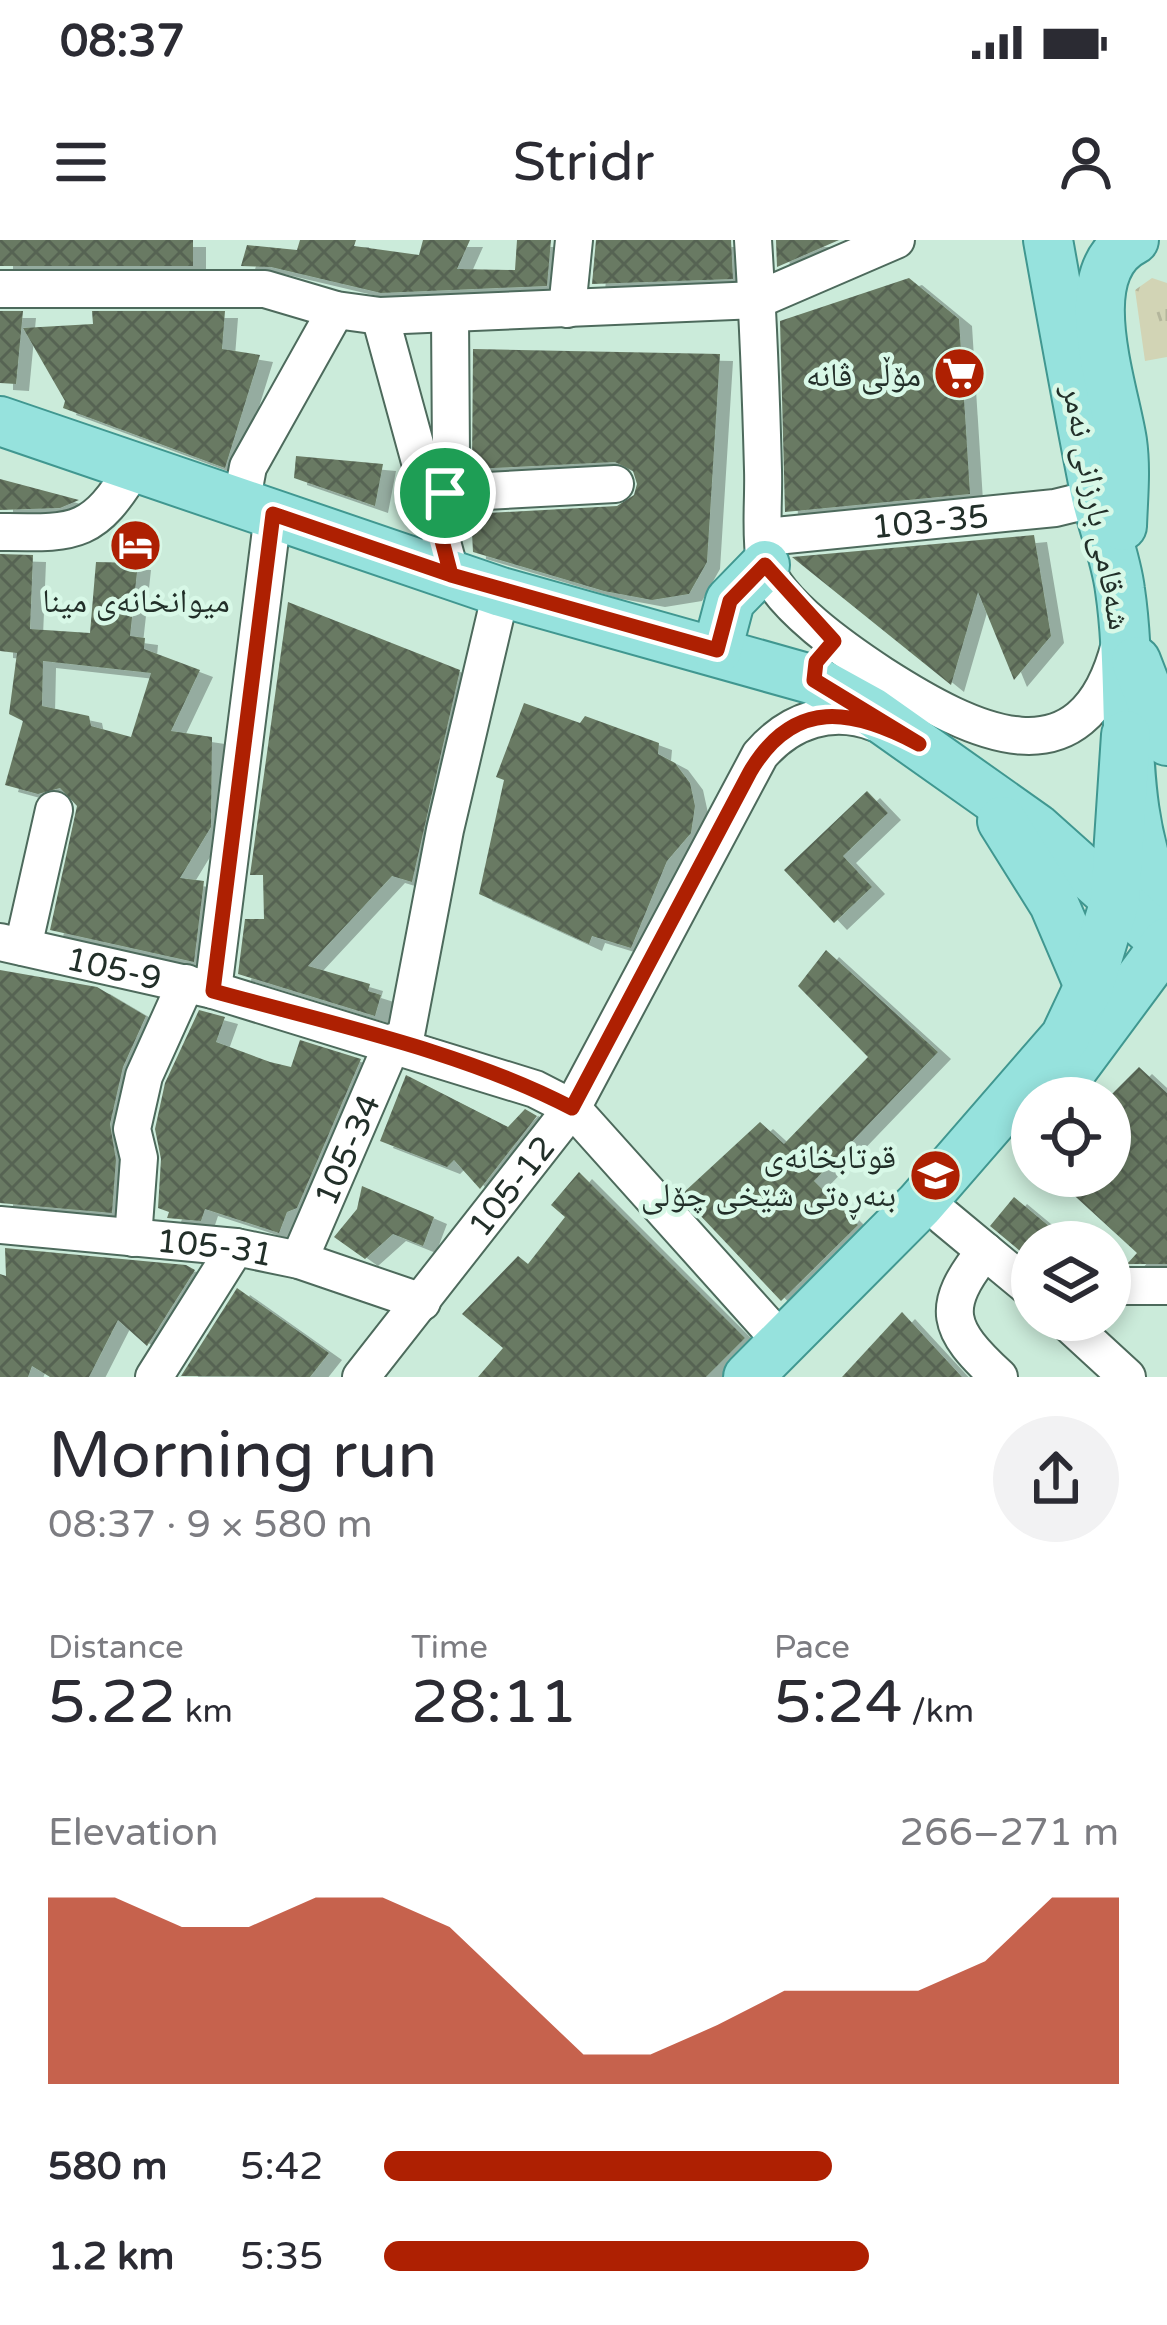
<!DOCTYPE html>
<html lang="en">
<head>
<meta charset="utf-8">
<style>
	body { margin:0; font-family:"Varela Round","Noto Naskh Arabic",sans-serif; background:#f2f2f3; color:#2b2b33; height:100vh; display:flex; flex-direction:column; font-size:45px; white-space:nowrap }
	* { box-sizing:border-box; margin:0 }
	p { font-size:39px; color:#7c7c81 }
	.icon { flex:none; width:66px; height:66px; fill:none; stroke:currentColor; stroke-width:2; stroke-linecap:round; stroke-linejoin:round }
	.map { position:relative; height:1137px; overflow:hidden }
	.sheet { display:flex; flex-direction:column; background:#fff; flex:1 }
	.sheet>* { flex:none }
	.controls { position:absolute; left:1011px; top:837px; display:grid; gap:24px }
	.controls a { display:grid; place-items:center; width:120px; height:120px; border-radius:50%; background:#fff; box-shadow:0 6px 18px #0003; font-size:60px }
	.pin { position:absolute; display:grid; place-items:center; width:102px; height:102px; color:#fff; margin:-51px; border:6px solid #fff; border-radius:50%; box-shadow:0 3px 12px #0007 }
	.round { display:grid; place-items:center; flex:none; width:126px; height:126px; border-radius:63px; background:#f2f2f3 }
	.headline { display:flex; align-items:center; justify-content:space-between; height:204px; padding:0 48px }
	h1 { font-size:66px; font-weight:600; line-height:90px }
	.stats { display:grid; grid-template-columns:repeat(3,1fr); gap:18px; height:204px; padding:12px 48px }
	.stats div { display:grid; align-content:center }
	.stats b { font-size:60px; font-weight:600 }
	.stats small { font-size:33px; font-weight:400 }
	.stats p { font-size:33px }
	.chart { height:336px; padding:24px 48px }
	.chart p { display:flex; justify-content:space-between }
	.chart svg { width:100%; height:216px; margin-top:12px; fill:#ae2002; opacity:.7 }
	ul { padding:0 48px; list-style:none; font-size:39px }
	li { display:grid; grid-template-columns:192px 144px 1fr; align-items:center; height:90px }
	li i { height:30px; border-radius:15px; background:#ae2002 }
	.status { display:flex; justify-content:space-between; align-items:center; height:84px; padding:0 60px; background:#fff; direction:ltr }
	.status svg { height:33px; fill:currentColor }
	header { display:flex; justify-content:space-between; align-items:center; height:156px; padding:0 48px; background:#fff; font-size:54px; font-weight:600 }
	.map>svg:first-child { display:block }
	.grass { fill:url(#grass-tufts) }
	.building { fill:url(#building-cross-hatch); fill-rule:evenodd; filter:url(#shadow) }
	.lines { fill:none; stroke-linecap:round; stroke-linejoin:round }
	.minor-casing { stroke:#4d6a5c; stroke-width:40 }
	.major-casing { stroke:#409790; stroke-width:52 }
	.minor { stroke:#fff; stroke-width:36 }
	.major { stroke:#96e2dd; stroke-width:48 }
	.route-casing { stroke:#fff; stroke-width:24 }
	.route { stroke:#ae2002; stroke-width:15 }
	.labels { text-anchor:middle; stroke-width:9; stroke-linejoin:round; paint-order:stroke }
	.poi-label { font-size:33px; fill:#222f29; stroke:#d8f8e7; text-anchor:end }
	.street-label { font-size:33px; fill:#222f29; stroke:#d8f8e7 }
</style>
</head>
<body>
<div class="status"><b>08:37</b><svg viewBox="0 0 49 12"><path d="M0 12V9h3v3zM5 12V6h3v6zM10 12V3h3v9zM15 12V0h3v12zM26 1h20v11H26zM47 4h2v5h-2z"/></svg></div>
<header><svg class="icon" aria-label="menu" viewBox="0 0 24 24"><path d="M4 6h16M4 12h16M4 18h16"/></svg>Stridr<svg class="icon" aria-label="person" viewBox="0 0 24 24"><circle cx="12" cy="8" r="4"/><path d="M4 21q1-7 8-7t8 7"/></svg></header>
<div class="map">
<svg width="1167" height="1137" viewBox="0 0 1167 1137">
	<defs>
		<pattern id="grass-tufts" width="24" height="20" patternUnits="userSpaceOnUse" patternTransform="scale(3)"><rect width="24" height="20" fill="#d2d4b5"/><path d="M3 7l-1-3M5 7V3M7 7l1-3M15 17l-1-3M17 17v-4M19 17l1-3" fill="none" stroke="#b4b69c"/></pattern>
		<pattern id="building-cross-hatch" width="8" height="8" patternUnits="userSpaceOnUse" patternTransform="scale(3)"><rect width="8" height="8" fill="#697a63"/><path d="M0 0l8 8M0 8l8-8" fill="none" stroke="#566452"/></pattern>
		<filter id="shadow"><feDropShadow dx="13" dy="7" stdDeviation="0" flood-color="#0004"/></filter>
	</defs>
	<rect width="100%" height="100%" fill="#cbebda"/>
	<path class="grass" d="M 1152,38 L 1167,43 L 1167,117 L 1145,121 L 1135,50 Z"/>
	<g class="building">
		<rect x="0" y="0" width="193" height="26"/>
		<path d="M 300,0 L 356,0 L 354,6 L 419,15 L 423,0 L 470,0 L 457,29 L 515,30 L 517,0 L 551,0 L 547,46 L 381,53 L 271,27 L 241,26 L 247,5 L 297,10 Z"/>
		<path d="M 596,0 L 731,0 L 733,39 L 592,44 Z"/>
		<path d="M 776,0 L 839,0 L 777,27 Z"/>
		<path d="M 909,38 L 959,79 L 970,254 L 785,272 L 780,81 Z"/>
		<path d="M 0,71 L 23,71 L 16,144 L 0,143 Z"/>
		<path d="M 92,71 L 225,71 L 222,109 L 260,115 L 225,228 L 63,168 L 65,161 L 23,88 L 93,84 Z"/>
		<path d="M 473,109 L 720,114 L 707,322 L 689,354 L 652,360 L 604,351 L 473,312 L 471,274 L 617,266 L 634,255 L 637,244 L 633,231 L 615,222 L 472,229 Z"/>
		<path d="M 296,216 L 383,224 L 375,266 L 294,238 Z"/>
		<path d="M 0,239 L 79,260 L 60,268 L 0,270 Z"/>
		<path d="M 1034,295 L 1051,396 L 1014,440 L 978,352 L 951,445 L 792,317 Z"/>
		<path d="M 0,314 L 33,315 L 30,389 L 90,393 L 96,322 L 138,323 L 130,396 L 145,398 L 144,409 L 200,430 L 171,491 L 212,497 L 211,587 L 180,638 L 204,641 L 194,722 L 50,690 L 77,566 L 60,548 L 38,554 L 5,545 L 23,481 L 9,474 L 17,413 L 0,411 ZM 43,421 L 151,433 L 131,497 L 91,486 L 89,476 L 42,466 Z"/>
		<path d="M 288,362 L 460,430 L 412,642 L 392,636 L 308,726 L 370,744 L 368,751 L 381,755 L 375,776 L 238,734 L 245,679 L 264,679 L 263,635 L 250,635 Z"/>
		<path d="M 524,463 L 580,483 L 585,476 L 659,503 L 658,514 L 675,523 L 690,543 L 695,566 L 691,593 L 667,621 L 631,708 L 592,696 L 589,704 L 479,654 L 504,540 L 496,537 Z"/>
		<path d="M 867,551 L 888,573 L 843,616 L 872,647 L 834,683 L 784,630 Z"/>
		<path d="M 826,710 L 938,812 L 814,941 L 858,985 L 781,1061 L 681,955 L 760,882 L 784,904 L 868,817 L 798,746 Z"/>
		<path d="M 0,730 L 97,747 L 146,776 L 123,827 L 110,884 L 116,920 L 112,973 L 0,963 Z"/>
		<path d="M 199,770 L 225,777 L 216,802 L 270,822 L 291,827 L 300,800 L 361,819 L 297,968 L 287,972 L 279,993 L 205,969 L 201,981 L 167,978 L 169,972 L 158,968 L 161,919 L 155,889 L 165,843 Z"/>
		<path d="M 1139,827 L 1167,853 L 1167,1024 L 1127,1024 L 1137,1013 L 1053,936 L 1110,936 L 1110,856 Z"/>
		<path d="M 406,835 L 508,887 L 525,869 L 537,876 L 480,949 L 454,920 L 447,927 L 380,901 Z"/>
		<path d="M 579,932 L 745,1098 L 706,1137 L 478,1137 L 503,1108 L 462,1074 L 518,1016 L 528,1024 L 565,977 L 551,965 Z"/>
		<path d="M 362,946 L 434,977 L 423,1006 L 393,994 L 365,1019 L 334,997 L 357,969 Z"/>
		<path d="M 1014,957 L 1068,1002 L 1032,1002 L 1032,1021 L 990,986 Z"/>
		<path d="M 5,1008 L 186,1025 L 195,1030 L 147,1106 L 118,1080 L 89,1137 L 50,1137 L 32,1126 L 28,1137 L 0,1137 L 0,1034 L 6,1036 Z"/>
		<path d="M 237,1048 L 329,1113 L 310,1137 L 181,1136 Z"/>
		<path d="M 902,1072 L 962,1137 L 842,1137 Z"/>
	</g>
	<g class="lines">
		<defs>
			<g id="minor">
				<path d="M 753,0 C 758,77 761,153 763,230 C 764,259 760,294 765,322 C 772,361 850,414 882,435 C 971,492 1083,550 1120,404"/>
				<path d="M 0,49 L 265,49 L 336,70 L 380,76 L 757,60 L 896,0"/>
				<path d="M 567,69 L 574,0"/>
				<path d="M 380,76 L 451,335"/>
				<path d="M 430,254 L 615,244"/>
				<path d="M 241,264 L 248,227 L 336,70"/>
				<path d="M 442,274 L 451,217 L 450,75"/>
				<path d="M 0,292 C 75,293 93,296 134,227"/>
				<path id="s1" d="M 766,297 L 1055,268 L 1096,258"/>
				<path id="s2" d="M 0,702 L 213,750 L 535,849 L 572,868 L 782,1102"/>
				<path d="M 23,707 L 54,570"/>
				<path d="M 213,750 L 273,274"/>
				<path d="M 404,805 L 445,590 L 501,352"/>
				<path d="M 944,977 L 1032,1050"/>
				<path id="s3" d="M 0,985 L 236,1007 L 299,1020 L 422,1062"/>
				<path d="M 133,998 L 139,918 L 132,889 L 144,836 L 186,743"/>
				<path d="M 985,1011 C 939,1068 947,1089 999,1137"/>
				<path id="s4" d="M 299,1020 L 393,802"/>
				<path d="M 1110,1046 L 1167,1046"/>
				<path d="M 1065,1080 L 1127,1137"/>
				<path d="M 154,1137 L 236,1007"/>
				<path id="s5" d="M 361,1137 L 572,868 L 760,515 C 790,480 832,466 876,483"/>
			</g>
			<g id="major">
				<path d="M 1048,0 C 1063,84 1078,168 1095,252 C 1102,285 1116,317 1120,350 C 1136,458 1113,573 1167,673"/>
				<path d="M 0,181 L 501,352 L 814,440 L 872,472 L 1036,588 L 1167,705"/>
				<path d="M 1122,286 C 1123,257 1126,229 1122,201 C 1114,148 1070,31 1134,0"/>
				<path d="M 717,410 L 730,361 L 765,325"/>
				<path d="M 1136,421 L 1167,501"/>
				<path d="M 1002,581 L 1054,664 L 1089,746"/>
				<path d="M 1064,841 L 1167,702"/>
				<path d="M 748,1137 L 920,964 L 1065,797 L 1089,746 L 1115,661 L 1126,495"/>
			</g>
		</defs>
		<use href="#minor" class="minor-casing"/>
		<use href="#major" class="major-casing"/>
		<use href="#minor" class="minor"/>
		<use href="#major" class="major"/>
	</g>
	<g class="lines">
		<defs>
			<path id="route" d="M 445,253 L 440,293 L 451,335 L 273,274 L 213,751 C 332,784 462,811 572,868 L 750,532 C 794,457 853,469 919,504 L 814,440 L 816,422 L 834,401 L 765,325 L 730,361 L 717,410 L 451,335 L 430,254 L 445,253"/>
		</defs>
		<use href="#route" class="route-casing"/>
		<use href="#route" class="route"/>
	</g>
	<defs>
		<symbol id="supermarket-disc" viewBox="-11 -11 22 22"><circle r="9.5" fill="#ae2002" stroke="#d8f8e7"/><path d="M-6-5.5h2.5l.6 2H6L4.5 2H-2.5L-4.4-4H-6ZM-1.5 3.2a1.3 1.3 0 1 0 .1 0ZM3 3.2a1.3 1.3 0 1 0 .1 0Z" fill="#fff"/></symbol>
		<symbol id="hotel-disc" viewBox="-11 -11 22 22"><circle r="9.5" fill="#ae2002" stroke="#d8f8e7"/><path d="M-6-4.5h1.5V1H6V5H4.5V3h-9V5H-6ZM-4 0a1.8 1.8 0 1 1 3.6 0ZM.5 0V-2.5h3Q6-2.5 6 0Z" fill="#fff"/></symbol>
		<symbol id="school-disc" viewBox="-11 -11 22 22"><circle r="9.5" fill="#ae2002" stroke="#d8f8e7"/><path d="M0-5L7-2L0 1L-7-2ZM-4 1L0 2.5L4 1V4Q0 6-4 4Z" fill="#fff"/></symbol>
	</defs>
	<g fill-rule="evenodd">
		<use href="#supermarket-disc" x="930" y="104" width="59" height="59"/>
		<use href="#hotel-disc" x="106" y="276" width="59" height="59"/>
		<use href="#school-disc" x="906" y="906" width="59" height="59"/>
	</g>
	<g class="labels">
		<g class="poi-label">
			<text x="921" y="146">مۆڵی ڤانە</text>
			<text x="136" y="372" text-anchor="middle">میوانخانەی مینا</text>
			<text x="896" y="928">قوتابخانەی<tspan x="896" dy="38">بنەڕەتی شێخی چۆلی</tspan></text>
		</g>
		<g class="street-label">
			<text transform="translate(1098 267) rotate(79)" y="12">شەقامی بارزانی نەمر</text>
			<text dy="12" stroke="none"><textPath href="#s1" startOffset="165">103-35</textPath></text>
			<text dy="12" stroke="none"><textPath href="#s2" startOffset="117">105-9</textPath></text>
			<text dy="12" stroke="none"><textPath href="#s4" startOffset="120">105-34</textPath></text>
			<text dy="12" stroke="none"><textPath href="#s5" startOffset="243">105-12</textPath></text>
			<text dy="12" stroke="none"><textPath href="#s3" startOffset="216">105-31</textPath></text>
		</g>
	</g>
</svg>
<div class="controls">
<a><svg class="icon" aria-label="locate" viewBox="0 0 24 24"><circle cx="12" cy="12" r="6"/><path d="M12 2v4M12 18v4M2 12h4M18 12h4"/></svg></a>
<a><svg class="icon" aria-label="layers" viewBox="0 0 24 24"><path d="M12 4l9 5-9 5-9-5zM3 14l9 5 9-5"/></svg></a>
</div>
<div class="pin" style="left:445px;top:253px;background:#1e9e55"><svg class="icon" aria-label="arrive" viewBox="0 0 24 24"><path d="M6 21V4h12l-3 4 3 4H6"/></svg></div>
</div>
<section class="sheet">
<div class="headline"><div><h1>Morning run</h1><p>08:37 · 9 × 580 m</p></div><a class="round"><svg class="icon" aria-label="share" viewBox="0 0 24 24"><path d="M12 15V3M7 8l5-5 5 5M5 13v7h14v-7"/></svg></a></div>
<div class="stats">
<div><p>Distance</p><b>5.22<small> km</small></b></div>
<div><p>Time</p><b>28:11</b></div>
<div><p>Pace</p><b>5:24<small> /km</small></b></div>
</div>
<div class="chart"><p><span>Elevation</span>266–271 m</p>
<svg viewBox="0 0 160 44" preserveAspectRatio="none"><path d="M0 44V6L10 6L20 12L30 12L40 6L50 6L60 12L70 25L80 38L90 38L100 32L110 25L120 25L130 25L140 19L150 6L160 6V44z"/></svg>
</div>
<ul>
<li><b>580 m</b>5:42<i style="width:61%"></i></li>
<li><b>1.2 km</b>5:35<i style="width:66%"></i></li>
</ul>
</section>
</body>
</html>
